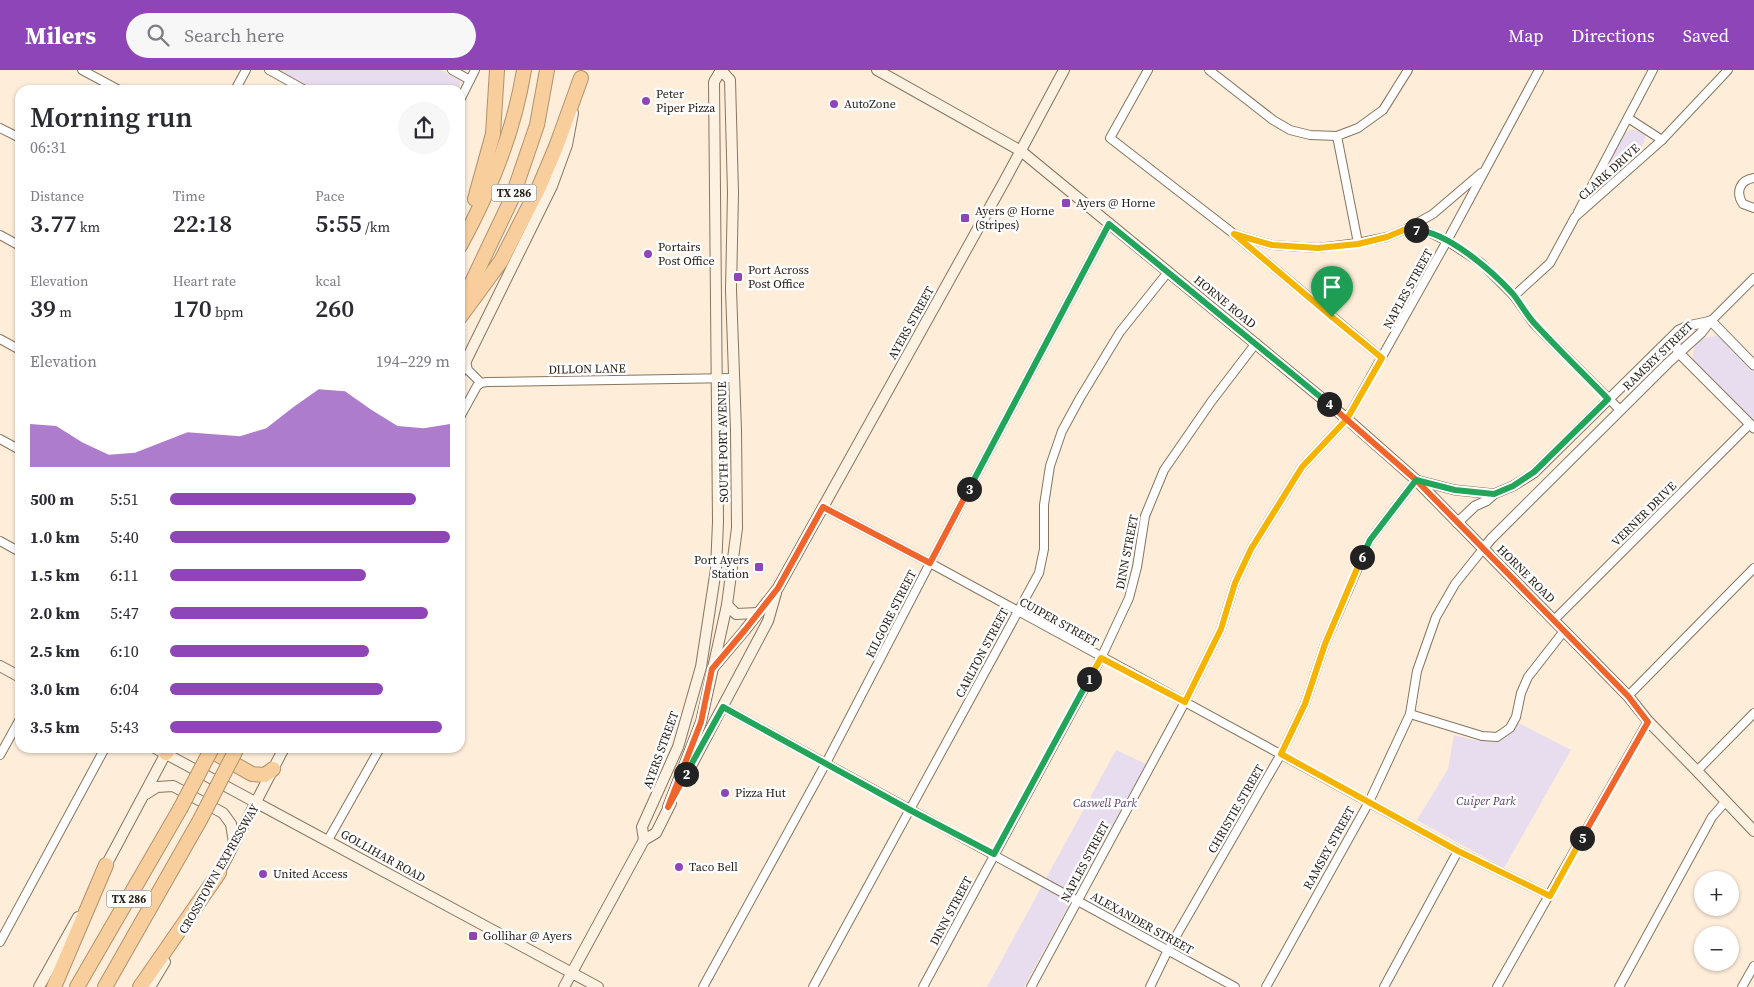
<!DOCTYPE html>
<html lang="en">
<head>
<meta charset="utf-8">
<style>
	body { margin:0; font-family:"Source Serif 4",serif; background:#f7f7f7; color:#2b2b33; height:100vh; display:flex; flex-direction:column; font-size:19px; white-space:nowrap }
	* { box-sizing:border-box; margin:0 }
	p { font-size:16px; color:#7c7c81 }
	.icon { flex:none; width:28px; height:28px; fill:none; stroke:currentColor; stroke-width:2; stroke-linecap:round; stroke-linejoin:round }
	.map { position:relative; flex:1; overflow:hidden }
	.drawer { position:absolute; left:15px; top:15px; width:450px; height:668px; display:flex; flex-direction:column; background:#fff; border-radius:15px; box-shadow:0 1px 4px #0004 }
	.drawer>* { flex:none }
	.controls { position:absolute; left:1694px; top:801px; display:grid; gap:10px }
	.controls a { display:grid; place-items:center; width:45px; height:45px; border-radius:50%; background:#fff; box-shadow:0 1px 4px #0004; font-size:25px }
	.pin { position:absolute; display:grid; place-items:center; width:42px; height:42px; color:#fff; margin:-51px -21px; border-radius:50% 50% 50% 0; rotate:-45deg; box-shadow:0 0 5px #0007 }
	.pin .icon { rotate:45deg }
	.km { position:absolute; width:25px; height:25px; margin:-12px; border-radius:50%; background:#222; color:#fff; font-size:14px; line-height:25px; text-align:center }
	.round { display:grid; place-items:center; flex:none; width:52px; height:52px; border-radius:26px; background:#f7f7f7 }
	.overview { display:flex; align-items:center; justify-content:space-between; height:85px; padding:0 15px }
	h1 { font-size:28px; font-weight:600; line-height:38px }
	.figures { display:grid; grid-template-columns:repeat(3,1fr); gap:8px; height:85px; padding:5px 15px }
	.figures div { display:grid; align-content:center }
	.figures b { font-size:25px; font-weight:600 }
	.figures small { font-size:14px; font-weight:400 }
	.figures p { font-size:14px }
	.chart { height:140px; padding:10px 15px }
	.chart p { display:flex; justify-content:space-between }
	.chart svg { width:100%; height:90px; margin-top:5px; fill:#8d45b7; opacity:.7 }
	ul { padding:0 15px; list-style:none; font-size:16px }
	li { display:grid; grid-template-columns:80px 60px 1fr; align-items:center; height:38px }
	li i { height:12px; border-radius:6px; background:#8d45b7 }
	header { display:flex; align-items:center; gap:30px; box-sizing:border-box; height:70px; padding:0 25px; background:#8d45b7; color:#fff }
	header strong { font-size:24px }
	nav { display:flex; gap:28px; margin-inline-start:auto; font-size:18px }
	.search { width:350px; height:45px; background:#f7f7f7; display:flex; align-items:center; gap:12px; box-sizing:border-box; padding:0 18px; border-radius:28px; color:#7c7c81; font-size:19px }
	.map>svg:first-child { display:block }
	.green { fill:#e7ddef }
	.lines { fill:none; stroke-linecap:round; stroke-linejoin:round }
	.minor-casing { stroke:#87755f; stroke-width:10 }
	.tertiary-casing { stroke:#87755f; stroke-width:11 }
	.secondary-casing { stroke:#87755f; stroke-width:12 }
	.motorway-casing { stroke:#b0926e; stroke-width:16 }
	.minor { stroke:#fff; stroke-width:8 }
	.tertiary { stroke:#fff; stroke-width:9 }
	.secondary { stroke:#fdf1e1; stroke-width:10 }
	.motorway { stroke:#f8cf9c; stroke-width:14 }
	.motorway-bridge-casing { stroke:#b0926e; stroke-width:16; stroke-linecap:butt }
	.motorway-bridge { stroke:#f8cf9c; stroke-width:14 }
	.split-1-casing { stroke:#fff; stroke-width:10 }
	.split-2-casing { stroke:#fff; stroke-width:10 }
	.split-3-casing { stroke:#fff; stroke-width:10 }
	.split-4-casing { stroke:#fff; stroke-width:10 }
	.split-5-casing { stroke:#fff; stroke-width:10 }
	.split-6-casing { stroke:#fff; stroke-width:10 }
	.split-7-casing { stroke:#fff; stroke-width:10 }
	.split-8-casing { stroke:#fff; stroke-width:10 }
	.split-1 { stroke:#f5b400; stroke-width:6 }
	.split-2 { stroke:#22a559; stroke-width:6 }
	.split-3 { stroke:#f0652b; stroke-width:6 }
	.split-4 { stroke:#22a559; stroke-width:6 }
	.split-5 { stroke:#f0652b; stroke-width:6 }
	.split-6 { stroke:#f5b400; stroke-width:6 }
	.split-7 { stroke:#22a559; stroke-width:6 }
	.split-8 { stroke:#f5b400; stroke-width:6 }
	.poi-dot { fill:#8d45b7; stroke:#fdfdfd; stroke-width:2 }
	.labels { text-anchor:middle; stroke-width:5; stroke-linejoin:round; paint-order:stroke }
	.shield { fill:#fdfdfd; stroke:#69635d; stroke-width:1 }
	.shield-label { font-size:11px; font-weight:bold; fill:#292118 }
	.poi-label { font-size:12px; fill:#292118; stroke:#fdfdfd; text-anchor:start }
	.street-label { font-size:12px; fill:#292118; stroke:#fdfdfd }
	.park-label { font-size:12px; font-style:italic; fill:#59416a; stroke:#fdfdfd }
</style>
</head>
<body>
<header>
<strong>Milers</strong>
<div class="search"><svg class="icon" aria-label="search" viewBox="0 0 24 24"><circle cx="10" cy="10" r="6"/><path d="M15 15l6 6"/></svg>Search here</div>
<nav><a>Map</a><a>Directions</a><a>Saved</a></nav>
</header>
<div class="map">
<svg width="1754" height="917" viewBox="0 0 1754 917">
	<rect width="100%" height="100%" fill="#fdedd9"/>
	<g class="green">
		<path d="M 279,0 L 441,0 L 461,11 L 458,20 L 316,20 Z"/>
		<path d="M 1630,60 C 1666,61 1628,91 1619,100 L 1614,101 L 1609,96 L 1608,92 L 1625,63 Z"/>
		<path d="M 1714,265 L 1720,267 L 1754,302 L 1754,352 L 1693,291 C 1691,277 1700,265 1714,267 Z"/>
		<path d="M 1517,652 L 1571,680 L 1504,798 L 1417,750 L 1448,699 L 1454,665 C 1481,672 1499,678 1517,652 Z"/>
		<path d="M 1116,680 L 1146,694 L 1024,917 L 987,917 Z"/>
	</g>
	<g class="lines">
		<defs>
			<g id="minor">
				<path d="M 82,0 L 119,20"/>
				<path d="M 269,0 L 305,20"/>
				<path d="M 452,0 L 470,10"/>
				<path d="M 1148,0 L 1110,68 L 1234,164 L 1272,175 L 1318,178 L 1358,173 L 1387,167 L 1406,159 L 1433,144 L 1481,103"/>
				<path d="M 1209,0 L 1273,50 L 1290,60 L 1310,65 L 1337,66 L 1358,58 L 1383,40 L 1408,0"/>
				<path d="M 235,20 L 246,0"/>
				<path d="M 460,30 L 475,0"/>
				<path d="M 1628,48 L 1662,70"/>
				<path d="M 0,58 L 20,68"/>
				<path d="M 1337,66 L 1358,173"/>
				<path d="M 1754,108 C 1740,110 1735,122 1743,134 L 1754,138"/>
				<path d="M 1578,142 L 1653,0"/>
				<path d="M 1406,159 L 1426,161 L 1447,171 L 1481,193 L 1514,226 L 1534,254 L 1620,340"/>
				<path d="M 0,165 L 20,176"/>
				<path d="M 1236,166 L 1382,288"/>
				<path d="M 1514,226 L 1550,193 L 1575,147 L 1662,70 L 1728,0"/>
				<path d="M 1711,251 L 1754,208"/>
				<path d="M 0,269 L 20,280"/>
				<path d="M 466,291 L 468,300 L 481,313"/>
				<path d="M 460,347 L 477,316 L 481,313 L 487,312 L 734,308"/>
				<path d="M 0,369 L 20,380"/>
				<path d="M 823,437 L 930,493 L 1458,781 L 1550,826"/>
				<path d="M 0,471 L 20,482"/>
				<path d="M 1554,550 L 1750,354"/>
				<path d="M 1628,626 L 1754,498"/>
				<path d="M 723,637 L 1235,917"/>
				<path d="M 1410,644 L 1482,666 L 1497,667 L 1510,658 L 1516,647 L 1521,623 L 1528,607 L 1564,561"/>
				<path d="M 0,685 L 20,649"/>
				<path d="M 1697,701 L 1754,643"/>
				<path d="M 328,770 L 380,678"/>
				<path d="M 0,872 L 105,678"/>
				<path d="M 703,917 L 826,693 L 930,493 L 1109,154"/>
				<path d="M 813,917 L 1039,503 L 1044,479 L 1044,435 L 1050,396 L 1062,361 L 1080,328 L 1120,262 L 1168,202"/>
				<path d="M 923,917 L 1101,588 L 1129,528 L 1137,497 L 1145,446 L 1164,400 L 1211,332 L 1256,273"/>
				<path d="M 1031,917 L 1185,632 L 1221,559 L 1235,513 L 1251,479 L 1302,397 L 1347,349 L 1447,171 L 1539,0"/>
				<path d="M 1150,917 L 1168,880 L 1281,684 L 1305,634 L 1325,574 L 1370,470 L 1416,410"/>
				<path d="M 1266,917 L 1369,732 L 1410,644 L 1417,601 L 1436,547 L 1455,514 L 1483,479"/>
				<path d="M 1384,917 L 1458,781"/>
				<path d="M 1497,917 L 1648,651"/>
				<path d="M 1619,917 L 1712,747 L 1726,731"/>
				<path d="M 1742,917 L 1754,896"/>
			</g>
			<g id="tertiary">
				<path d="M 1711,251 L 1754,295"/>
				<path d="M 1678,261 C 1676,269 1674,275 1679,283 L 1754,358"/>
				<path d="M 1416,410 L 1455,420 L 1494,424"/>
				<path d="M 1457,453 L 1475,436 L 1486,431 L 1494,424 L 1513,416 L 1534,403 L 1679,260 L 1688,256 L 1711,251"/>
				<path d="M 1483,479 L 1491,469 L 1668,293 L 1701,263 L 1710,251"/>
			</g>
			<g id="secondary">
				<path d="M 877,0 L 1021,81 L 1347,349 L 1416,410 L 1628,626 L 1648,651 L 1697,701 L 1754,761"/>
				<path d="M 460,303 L 552,116 L 567,75 L 573,43"/>
				<path d="M 727,535 L 736,544 L 758,543"/>
				<path d="M 0,596 L 20,607"/>
				<path d="M 713,598 L 745,560 L 778,518 L 1005,110 L 1064,0"/>
				<path d="M 155,678 L 598,917"/>
				<path d="M 690,698 L 768,551 L 776,523"/>
				<path d="M 146,724 L 157,717 L 173,716 L 223,743 L 231,754 L 234,773"/>
				<path d="M 668,737 L 701,652 L 727,535 L 737,458 L 736,360 L 731,220 L 733,123 L 730,10 L 721,0"/>
				<path d="M 644,770 L 642,757 L 678,677 L 701,597 L 716,499 L 718,452 L 714,12 L 721,0"/>
				<path d="M 103,801 L 166,683"/>
				<path d="M 217,807 L 284,678"/>
				<path d="M 39,917 L 78,847"/>
				<path d="M 150,917 L 165,892"/>
				<path d="M 564,917 L 644,770 L 656,763 L 671,733"/>
			</g>
			<g id="motorway">
				<path d="M 475,129 L 493,64 L 497,0"/>
				<path d="M 460,176 C 490,121 514,62 524,0"/>
				<path d="M 463,231 L 512,128 L 537,55 L 547,0"/>
				<path d="M 460,247 L 501,191 L 539,117 L 556,77 L 581,8"/>
				<path d="M 206,678 L 252,704 L 265,705 L 273,699"/>
				<path d="M 166,683 L 170,678"/>
				<path d="M 54,917 L 106,795"/>
				<path d="M 77,917 L 180,739"/>
				<path d="M 105,917 L 200,750"/>
				<path d="M 140,917 L 219,803"/>
			</g>
		</defs>
		<use href="#minor" class="minor-casing"/>
		<use href="#tertiary" class="tertiary-casing"/>
		<use href="#secondary" class="secondary-casing"/>
		<use href="#motorway" class="motorway-casing"/>
		<use href="#minor" class="minor"/>
		<use href="#tertiary" class="tertiary"/>
		<use href="#secondary" class="secondary"/>
		<use href="#motorway" class="motorway"/>
		<defs>
			<g id="motorway-bridge">
				<path d="M 180,739 L 212,678"/>
				<path d="M 200,750 L 237,678"/>
			</g>
		</defs>
		<use href="#motorway-bridge" class="motorway-bridge-casing"/>
		<use href="#motorway-bridge" class="motorway-bridge"/>
	</g>
	<g class="lines">
		<defs>
			<path id="split-1" d="M 1089,609 L 1101,588 L 1185,632 L 1221,559 L 1235,513 L 1251,479 L 1302,397 L 1347,349 L 1382,288 L 1332,247"/>
			<path id="split-2" d="M 686,704 L 723,637 L 910,740 L 994,784 L 1089,609"/>
			<path id="split-3" d="M 686,704 L 668,737 L 701,652 L 712,599 L 745,560 L 778,518 L 823,437 L 930,493 L 969,419"/>
			<path id="split-4" d="M 969,419 L 1109,154 L 1329,334"/>
			<path id="split-5" d="M 1329,334 L 1416,410 L 1628,626 L 1648,652 L 1582,768"/>
			<path id="split-6" d="M 1362,487 L 1325,574 L 1305,634 L 1281,684 L 1458,781 L 1550,826 L 1582,768"/>
			<path id="split-7" d="M 1362,487 L 1370,470 L 1416,410 L 1455,420 L 1494,424 L 1513,416 L 1534,402 L 1608,329 C 1584,304 1559,280 1536,255 C 1527,246 1521,234 1513,224 C 1492,201 1448,162 1416,160"/>
			<path id="split-8" d="M 1332,247 L 1234,164 L 1272,175 L 1318,178 L 1358,174 L 1387,167 L 1406,159 L 1416,160"/>
		</defs>
		<use href="#split-1" class="split-1-casing"/>
		<use href="#split-2" class="split-2-casing"/>
		<use href="#split-3" class="split-3-casing"/>
		<use href="#split-4" class="split-4-casing"/>
		<use href="#split-5" class="split-5-casing"/>
		<use href="#split-6" class="split-6-casing"/>
		<use href="#split-7" class="split-7-casing"/>
		<use href="#split-8" class="split-8-casing"/>
		<use href="#split-1" class="split-1"/>
		<use href="#split-2" class="split-2"/>
		<use href="#split-3" class="split-3"/>
		<use href="#split-4" class="split-4"/>
		<use href="#split-5" class="split-5"/>
		<use href="#split-6" class="split-6"/>
		<use href="#split-7" class="split-7"/>
		<use href="#split-8" class="split-8"/>
	</g>
	<g class="poi-dot">
		<circle cx="646" cy="31" r="5"/>
		<circle cx="834" cy="34" r="5"/>
		<rect x="1061" y="128" width="10" height="10" rx="2.5"/>
		<rect x="960" y="143" width="10" height="10" rx="2.5"/>
		<circle cx="648" cy="184" r="5"/>
		<rect x="733" y="202" width="10" height="10" rx="2.5"/>
		<rect x="754" y="492" width="10" height="10" rx="2.5"/>
		<circle cx="725" cy="723" r="5"/>
		<circle cx="679" cy="797" r="5"/>
		<circle cx="263" cy="804" r="5"/>
		<rect x="468" y="861" width="10" height="10" rx="2.5"/>
	</g>
	<g class="labels">
		<g class="shield">
			<rect x="491.5" y="114.5" width="45" height="17" rx="4"/>
			<rect x="106.5" y="820.5" width="45" height="17" rx="4"/>
		</g>
		<g class="shield-label">
			<text x="514" y="127">TX 286</text>
			<text x="129" y="833">TX 286</text>
		</g>
		<g class="poi-label">
			<text x="656" y="28">Peter<tspan x="656" dy="14">Piper Pizza</tspan></text>
			<text x="844" y="38">AutoZone</text>
			<text x="1076" y="137">Ayers @ Horne</text>
			<text x="975" y="145">Ayers @ Horne<tspan x="975" dy="14">(Stripes)</tspan></text>
			<text x="658" y="181">Portairs<tspan x="658" dy="14">Post Office</tspan></text>
			<text x="748" y="204">Port Across<tspan x="748" dy="14">Post Office</tspan></text>
			<text x="749" y="494" text-anchor="end">Port Ayers<tspan x="749" dy="14">Station</tspan></text>
			<text x="735" y="727">Pizza Hut</text>
			<text x="689" y="801">Taco Bell</text>
			<text x="273" y="808">United Access</text>
			<text x="483" y="870">Gollihar @ Ayers</text>
		</g>
		<g class="street-label">
			<text transform="translate(1609 102) rotate(-42)" y="4">CLARK DRIVE</text>
			<text transform="translate(1408 219) rotate(-61)" y="4">NAPLES STREET</text>
			<text transform="translate(1225 232) rotate(39)" y="4">HORNE ROAD</text>
			<text transform="translate(911 253) rotate(-61)" y="4">AYERS STREET</text>
			<text transform="translate(1658 286) rotate(-44)" y="4">RAMSEY STREET</text>
			<text transform="translate(587 299) rotate(-1)" y="4">DILLON LANE</text>
			<text transform="translate(723 372) rotate(-91)" y="4">SOUTH PORT AVENUE</text>
			<text transform="translate(1644 444) rotate(-45)" y="4">VERNER DRIVE</text>
			<text transform="translate(1127 482) rotate(-79)" y="4">DINN STREET</text>
			<text transform="translate(1526 504) rotate(45)" y="4">HORNE ROAD</text>
			<text transform="translate(891 544) rotate(-63)" y="4">KILGORE STREET</text>
			<text transform="translate(1059 552) rotate(29)" y="4">CUIPER STREET</text>
			<text transform="translate(982 583) rotate(-62)" y="4">CARLTON STREET</text>
			<text transform="translate(661 680) rotate(-70)" y="4">AYERS STREET</text>
			<text transform="translate(1236 739) rotate(-60)" y="4">CHRISTIE STREET</text>
			<text transform="translate(1329 778) rotate(-61)" y="4">RAMSEY STREET</text>
			<text transform="translate(383 786) rotate(29)" y="4">GOLLIHAR ROAD</text>
			<text transform="translate(1085 792) rotate(-62)" y="4">NAPLES STREET</text>
			<text transform="translate(219 799) rotate(-60)" y="4">CROSSTOWN EXPRESSWAY</text>
			<text transform="translate(951 841) rotate(-62)" y="4">DINN STREET</text>
			<text transform="translate(1142 853) rotate(29)" y="4">ALEXANDER STREET</text>
		</g>
		<g class="park-label">
			<text x="1486" y="735">Cuiper Park</text>
			<text x="1105" y="737">Caswell Park</text>
		</g>
	</g>
</svg>
<div class="controls">
<a>+</a>
<a>−</a>
</div>
<div class="pin" style="left:1332px;top:247px;background:#1e9e55"><svg class="icon" aria-label="arrive" viewBox="0 0 24 24"><path d="M6 21V4h12l-3 4 3 4H6"/></svg></div>
<b class="km" style="left:1089px;top:609px">1</b>
<b class="km" style="left:686px;top:704px">2</b>
<b class="km" style="left:969px;top:419px">3</b>
<b class="km" style="left:1329px;top:334px">4</b>
<b class="km" style="left:1582px;top:768px">5</b>
<b class="km" style="left:1362px;top:487px">6</b>
<b class="km" style="left:1416px;top:160px">7</b>
<section class="drawer">
<div class="overview"><div><h1>Morning run</h1><p>06:31</p></div><a class="round"><svg class="icon" aria-label="share" viewBox="0 0 24 24"><path d="M12 15V3M7 8l5-5 5 5M5 13v7h14v-7"/></svg></a></div>
<div class="figures">
<div><p>Distance</p><b>3.77<small> km</small></b></div>
<div><p>Time</p><b>22:18</b></div>
<div><p>Pace</p><b>5:55<small> /km</small></b></div>
</div>
<div class="figures">
<div><p>Elevation</p><b>39<small> m</small></b></div>
<div><p>Heart rate</p><b>170<small> bpm</small></b></div>
<div><p>kcal</p><b>260</b></div>
</div>
<div class="chart"><p><span>Elevation</span>194–229 m</p>
<svg viewBox="0 0 160 44" preserveAspectRatio="none"><path d="M0 44V23L10 24L20 32L30 38L40 37L50 32L60 27L70 28L80 29L90 25L100 15L110 6L120 7L130 16L140 24L150 25L160 23V44z"/></svg>
</div>
<ul>
<li><b>500 m</b>5:51<i style="width:88%"></i></li>
<li><b>1.0 km</b>5:40<i style="width:100%"></i></li>
<li><b>1.5 km</b>6:11<i style="width:70%"></i></li>
<li><b>2.0 km</b>5:47<i style="width:92%"></i></li>
<li><b>2.5 km</b>6:10<i style="width:71%"></i></li>
<li><b>3.0 km</b>6:04<i style="width:76%"></i></li>
<li><b>3.5 km</b>5:43<i style="width:97%"></i></li>
</ul>
</section>
</div>
</body>
</html>
